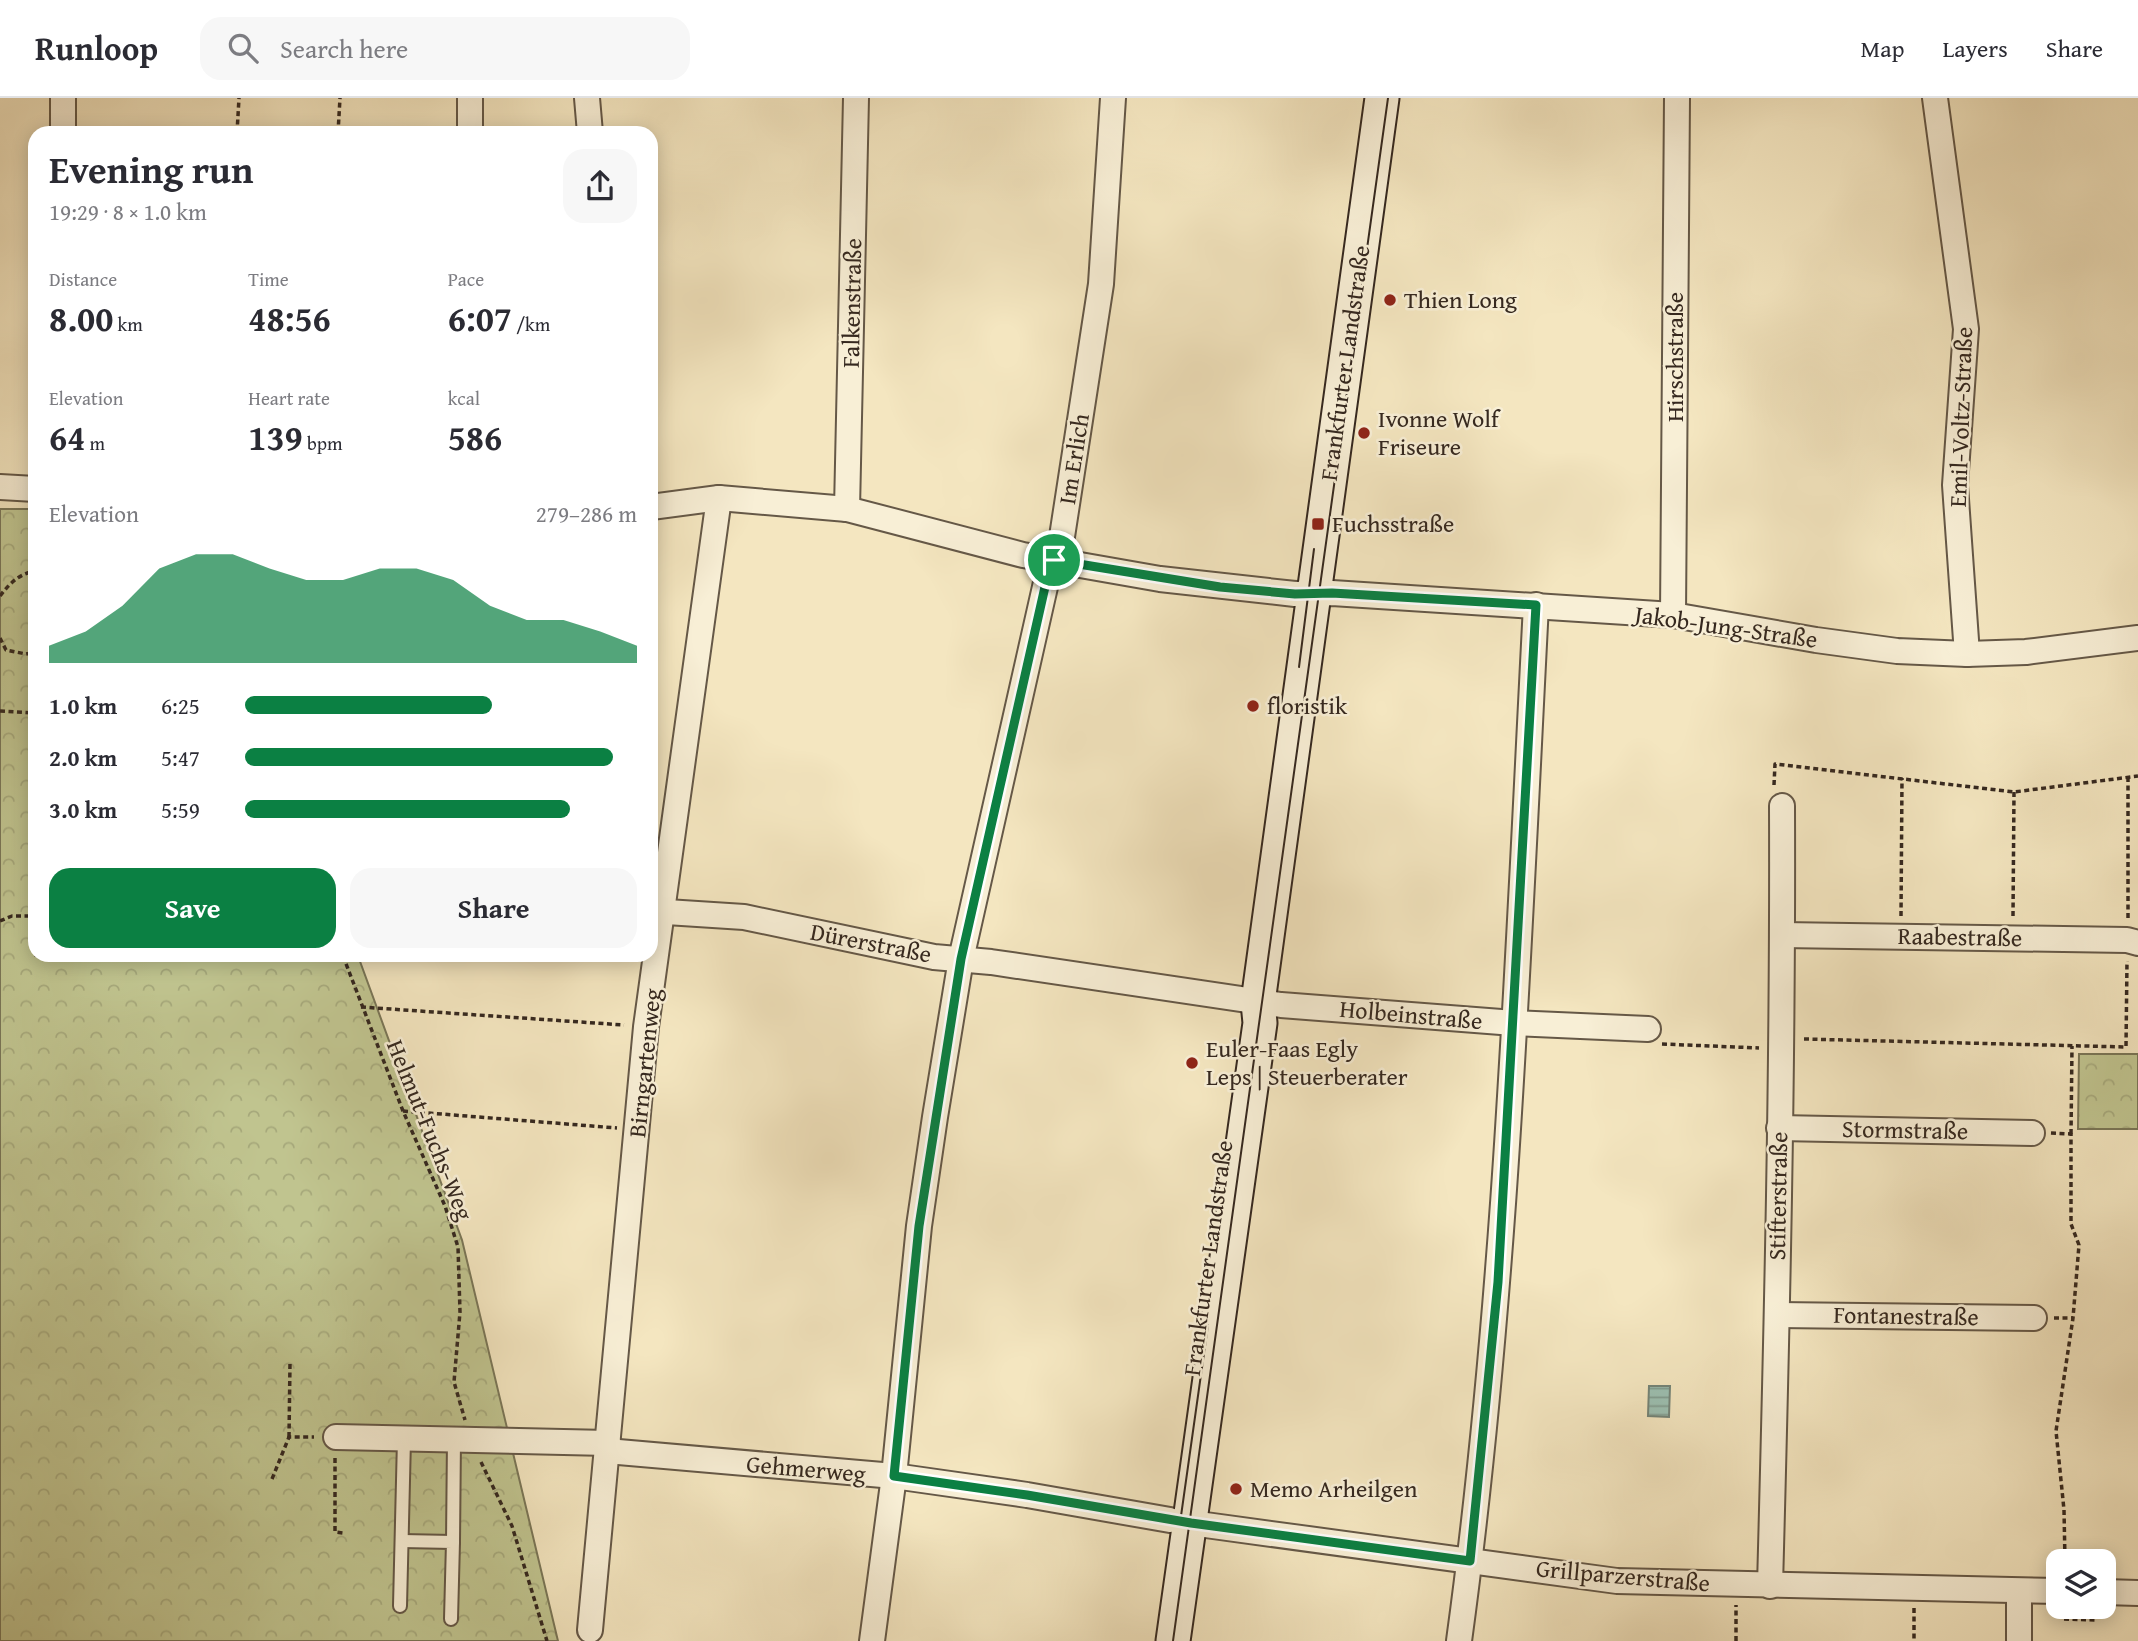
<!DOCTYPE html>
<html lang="en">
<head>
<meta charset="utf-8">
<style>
	body { margin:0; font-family:"Gentium Book Plus",serif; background:#f7f7f7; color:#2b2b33; height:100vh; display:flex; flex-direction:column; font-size:26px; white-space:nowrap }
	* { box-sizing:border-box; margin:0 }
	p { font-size:23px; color:#7c7c81 }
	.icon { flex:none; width:38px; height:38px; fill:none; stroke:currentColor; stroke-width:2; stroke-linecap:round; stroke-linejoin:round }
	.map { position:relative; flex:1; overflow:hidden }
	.side { position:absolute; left:28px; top:28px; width:630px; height:836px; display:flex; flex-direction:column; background:#fff; border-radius:21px; box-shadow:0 4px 18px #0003 }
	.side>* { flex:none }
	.fabs { position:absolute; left:2046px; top:1451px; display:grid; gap:14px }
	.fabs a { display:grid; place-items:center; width:70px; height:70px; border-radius:14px; background:#fff; box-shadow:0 4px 18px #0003; font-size:35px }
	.pin { position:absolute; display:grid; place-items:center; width:60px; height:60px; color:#fff; margin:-30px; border:4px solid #fff; border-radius:50%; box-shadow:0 2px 7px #0007 }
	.round { display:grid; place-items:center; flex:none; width:74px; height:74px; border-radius:21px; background:#f7f7f7 }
	.headline { display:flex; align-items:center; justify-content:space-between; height:119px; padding:0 21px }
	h1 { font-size:38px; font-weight:800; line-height:52px }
	.figures { display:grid; grid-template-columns:repeat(3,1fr); gap:10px; height:119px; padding:7px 21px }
	.figures div { display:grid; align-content:center }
	.figures b { font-size:35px; font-weight:800 }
	.figures small { font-size:19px; font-weight:400 }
	.figures p { font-size:19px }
	.chart { height:196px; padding:14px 21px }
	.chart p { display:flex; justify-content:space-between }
	.chart svg { width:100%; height:126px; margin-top:7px; fill:#0b8043; opacity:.7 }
	.action { display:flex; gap:14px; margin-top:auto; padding:14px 21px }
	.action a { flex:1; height:80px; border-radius:21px; background:#0b8043; color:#fff; font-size:28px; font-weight:800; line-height:80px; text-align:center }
	.action a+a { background:#f7f7f7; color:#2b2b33 }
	ul { padding:0 21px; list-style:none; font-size:23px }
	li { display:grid; grid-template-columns:112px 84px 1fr; align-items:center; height:52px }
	li i { height:18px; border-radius:9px; background:#0b8043 }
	header { display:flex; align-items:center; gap:42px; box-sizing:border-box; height:98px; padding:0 35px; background:#fff; border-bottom:2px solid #e1e1e2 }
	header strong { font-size:33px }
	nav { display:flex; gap:38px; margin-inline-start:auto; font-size:24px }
	.search { width:490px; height:63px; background:#f7f7f7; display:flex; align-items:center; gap:18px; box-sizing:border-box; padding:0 24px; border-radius:21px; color:#7c7c81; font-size:26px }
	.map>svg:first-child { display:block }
	.park { fill:url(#park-crowns); stroke:#7a7657; stroke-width:2 }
	.water { fill:url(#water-rules); stroke:#738377; stroke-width:2 }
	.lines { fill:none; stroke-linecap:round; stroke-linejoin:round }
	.lane-casing { stroke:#655847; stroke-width:16 }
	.street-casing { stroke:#655847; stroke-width:28 }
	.secondary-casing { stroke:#35281f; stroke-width:37 }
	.path { stroke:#35281f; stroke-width:3.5; stroke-dasharray:5 3.5; stroke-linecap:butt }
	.lane { stroke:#f8efd6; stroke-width:12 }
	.street { stroke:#f8efd6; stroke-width:24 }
	.secondary { stroke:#f8efd6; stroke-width:33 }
	.tram { stroke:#35281f; stroke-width:2 }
	.route-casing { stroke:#fff; stroke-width:14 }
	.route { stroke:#0b8043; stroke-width:9 }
	.poi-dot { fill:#8f2418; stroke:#f8efd6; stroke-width:2.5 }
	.labels { text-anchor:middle; stroke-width:5; stroke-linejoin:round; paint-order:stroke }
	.poi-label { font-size:24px; fill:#35281f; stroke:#f8efd6; text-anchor:start }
	.street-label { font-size:24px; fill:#35281f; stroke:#f8efd6 }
</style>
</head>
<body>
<header>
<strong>Runloop</strong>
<div class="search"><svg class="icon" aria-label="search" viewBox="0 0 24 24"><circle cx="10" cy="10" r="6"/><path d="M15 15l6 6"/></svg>Search here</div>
<nav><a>Map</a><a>Layers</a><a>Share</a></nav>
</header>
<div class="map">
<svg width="2138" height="1543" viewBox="0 0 2138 1543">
	<defs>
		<pattern id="park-crowns" width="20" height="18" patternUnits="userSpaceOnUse" patternTransform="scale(1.75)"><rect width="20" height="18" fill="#c0c48f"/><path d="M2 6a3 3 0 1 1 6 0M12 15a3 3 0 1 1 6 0" fill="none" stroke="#a6a87b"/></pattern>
		<pattern id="water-rules" width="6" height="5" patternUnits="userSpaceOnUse" patternTransform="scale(1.75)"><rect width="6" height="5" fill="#9cc0b2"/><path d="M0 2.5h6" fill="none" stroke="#809c90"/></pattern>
	</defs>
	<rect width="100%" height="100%" fill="#f4e6c0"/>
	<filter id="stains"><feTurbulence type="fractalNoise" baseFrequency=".00286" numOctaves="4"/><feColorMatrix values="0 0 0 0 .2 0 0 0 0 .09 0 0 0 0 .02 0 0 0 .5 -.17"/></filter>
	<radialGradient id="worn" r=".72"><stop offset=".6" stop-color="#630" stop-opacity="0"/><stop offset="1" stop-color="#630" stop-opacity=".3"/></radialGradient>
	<g class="park">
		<path d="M 0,411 L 35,411 L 35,858 L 358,858 L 462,1142 L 558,1543 L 0,1543 Z"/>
		<path d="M 2079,956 L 2138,956 L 2138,1031 L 2078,1031 Z"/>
	</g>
	<path class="water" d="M 1649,1288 L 1670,1288 L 1669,1319 L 1648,1318 Z"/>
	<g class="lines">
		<defs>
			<g id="lane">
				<path d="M 402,1443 L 453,1444 L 451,1521"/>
				<path d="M 453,1444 L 454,1341"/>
				<path d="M 400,1508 L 404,1341"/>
			</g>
			<g id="street">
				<path d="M 470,0 L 470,35"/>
				<path d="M 587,0 L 590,35"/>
				<path d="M 1935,0 L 1966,231 L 1955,387 L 1967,556"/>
				<path d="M 63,35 L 63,0"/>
				<path d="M 0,389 L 35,391"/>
				<path d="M 651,409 L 719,400 L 847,411 L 1023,457 L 1160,481 L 1295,496 L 1332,495 L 1673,517 L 1816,542 L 1897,553 L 1967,556 L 2026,554 L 2138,540"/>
				<path d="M 847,411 L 856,0"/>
				<path d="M 1673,517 L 1677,0"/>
				<path d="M 651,813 L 744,819 L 934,859 L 991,864 L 1281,907 L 1514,925 L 1648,931"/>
				<path d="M 1782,837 L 2127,842 L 2138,845"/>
				<path d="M 1779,1030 L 2032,1035"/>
				<path d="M 1777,1217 L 2034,1220"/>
				<path d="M 336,1339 L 608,1345"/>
				<path d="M 607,1353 L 894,1378 L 1027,1397 L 1170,1422"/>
				<path d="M 1191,1425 L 1617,1483 L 2058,1493"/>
				<path d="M 1770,1488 C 1777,1228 1783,968 1782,708"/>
				<path d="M 2019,1493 L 2019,1543"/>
				<path d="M 2104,1494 L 2138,1495"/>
				<path d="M 590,1532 L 646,929 L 719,400"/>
				<path d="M 872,1543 L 894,1378 L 919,1128 L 935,1019 L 961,861 L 1047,480 L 1061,445 L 1101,186 L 1113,0"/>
				<path d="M 1459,1543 C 1506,1200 1518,853 1536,507"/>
			</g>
			<path id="secondary" d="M 1173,1543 L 1260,925 L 1258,904 L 1382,0"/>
		</defs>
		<use href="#lane" class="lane-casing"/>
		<use href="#street" class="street-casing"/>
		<use href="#secondary" class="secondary-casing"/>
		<g class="path">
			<path d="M 82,31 L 136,34"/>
			<path d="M 237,35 L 239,0"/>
			<path d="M 338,35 L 340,0"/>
			<path d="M 0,498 C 10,485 19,476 35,473"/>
			<path d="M 0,540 L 6,552 L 26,556 L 35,554"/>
			<path d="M 0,613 L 35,615"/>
			<path d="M 1774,687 L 1775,666 L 2014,694 L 2138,678"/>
			<path d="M 1901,818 L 1902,680"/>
			<path d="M 2013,818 L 2014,694"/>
			<path d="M 2128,820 L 2128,679"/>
			<path d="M 0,823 L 12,818 L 35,818"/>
			<path d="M 343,858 L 403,1013 L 445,1108 L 458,1149 L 460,1214 L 454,1284 L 465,1322"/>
			<path d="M 361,909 L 624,927"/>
			<path d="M 1804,941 L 2126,949 L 2127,863"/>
			<path d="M 1662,946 L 1759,950"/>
			<path d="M 403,1013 L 617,1030"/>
			<path d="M 2051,1035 L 2071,1036 L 2071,1126 L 2079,1147 L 2073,1220 L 2056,1333 L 2064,1412 L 2065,1463"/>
			<path d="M 2071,1036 L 2072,948"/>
			<path d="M 2054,1220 L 2073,1220"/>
			<path d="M 289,1339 L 290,1265"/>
			<path d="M 335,1360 L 335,1434 L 343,1435"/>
			<path d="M 481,1364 L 512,1428 L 547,1543"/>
			<path d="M 272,1381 L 289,1339 L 314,1339"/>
			<path d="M 1914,1510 L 1914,1543"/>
			<path d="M 2064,1521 L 2096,1522"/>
			<path d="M 1736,1543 L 1736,1507"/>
		</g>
		<use href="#lane" class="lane"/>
		<use href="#street" class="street"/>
		<use href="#secondary" class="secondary"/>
		<g class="tram">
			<path d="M 1299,569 L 1314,451"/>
			<path d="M 1181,1418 L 1208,1227"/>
			<path d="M 1173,1543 L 1388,0"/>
		</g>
	</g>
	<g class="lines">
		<defs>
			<path id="route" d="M 1054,462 L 1220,489 L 1295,496 L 1332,495 L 1536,507 L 1498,1184 L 1470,1463 L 1191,1425 L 1027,1397 L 894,1378 L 919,1128 L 961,861 L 1047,480 Z"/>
		</defs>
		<use href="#route" class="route-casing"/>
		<use href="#route" class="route"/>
	</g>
	<g class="poi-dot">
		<circle cx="1390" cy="202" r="7"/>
		<circle cx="1364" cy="335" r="7"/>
		<rect x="1311" y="419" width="14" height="14" rx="3.5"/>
		<circle cx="1253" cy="608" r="7"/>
		<circle cx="1192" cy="965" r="7"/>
		<circle cx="1236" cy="1391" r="7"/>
	</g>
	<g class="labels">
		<g class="poi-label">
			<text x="1404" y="210">Thien Long</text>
			<text x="1378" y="329">Ivonne Wolf<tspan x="1378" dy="28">Friseure</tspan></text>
			<text x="1332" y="434">Fuchsstraße</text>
			<text x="1267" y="616">floristik</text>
			<text x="1206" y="959">Euler-Faas Egly<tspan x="1206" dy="28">Leps | Steuerberater</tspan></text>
			<text x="1250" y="1399">Memo Arheilgen</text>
		</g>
		<g class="street-label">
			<text transform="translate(852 205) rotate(-89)" y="8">Falkenstraße</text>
			<text transform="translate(1675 259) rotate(-90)" y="8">Hirschstraße</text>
			<text transform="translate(1345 265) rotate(-82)" y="8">Frankfurter Landstraße</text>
			<text transform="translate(1961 319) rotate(-88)" y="8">Emil-Voltz-Straße</text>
			<text transform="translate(1074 361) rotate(-81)" y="8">Im Erlich</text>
			<text transform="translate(1726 529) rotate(8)" y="8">Jakob-Jung-Straße</text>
			<text transform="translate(1960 839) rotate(1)" y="8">Raabestraße</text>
			<text transform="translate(871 845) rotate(11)" y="8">Dürerstraße</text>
			<text transform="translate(1411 917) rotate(5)" y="8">Holbeinstraße</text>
			<text transform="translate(645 965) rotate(-84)" y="8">Birngartenweg</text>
			<text transform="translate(430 1032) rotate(68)" y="8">Helmut-Fuchs-Weg</text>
			<text transform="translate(1905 1032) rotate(1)" y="8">Stormstraße</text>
			<text transform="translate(1778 1098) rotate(-89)" y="8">Stifterstraße</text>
			<text transform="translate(1208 1160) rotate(-82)" y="8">Frankfurter Landstraße</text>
			<text transform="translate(1906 1218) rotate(1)" y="8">Fontanestraße</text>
			<text transform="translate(806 1371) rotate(5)" y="8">Gehmerweg</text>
			<text transform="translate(1623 1478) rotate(5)" y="8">Grillparzerstraße</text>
		</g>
	</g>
	<rect width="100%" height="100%" filter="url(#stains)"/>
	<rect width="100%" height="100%" fill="url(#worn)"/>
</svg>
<div class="fabs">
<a><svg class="icon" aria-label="layers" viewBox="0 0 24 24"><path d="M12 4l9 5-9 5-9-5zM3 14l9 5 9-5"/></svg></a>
</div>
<div class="pin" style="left:1054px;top:462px;background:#1e9e55"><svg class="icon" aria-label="arrive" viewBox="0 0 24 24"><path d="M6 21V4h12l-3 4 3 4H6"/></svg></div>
<section class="side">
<div class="headline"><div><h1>Evening run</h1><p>19:29 · 8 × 1.0 km</p></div><a class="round"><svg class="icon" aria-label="share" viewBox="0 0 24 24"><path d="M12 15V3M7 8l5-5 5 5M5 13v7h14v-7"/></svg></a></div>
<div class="figures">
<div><p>Distance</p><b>8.00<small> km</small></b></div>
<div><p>Time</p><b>48:56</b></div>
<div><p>Pace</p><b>6:07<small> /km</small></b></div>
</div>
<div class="figures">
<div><p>Elevation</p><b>64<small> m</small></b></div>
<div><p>Heart rate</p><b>139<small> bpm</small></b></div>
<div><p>kcal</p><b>586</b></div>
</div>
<div class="chart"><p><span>Elevation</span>279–286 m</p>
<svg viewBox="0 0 160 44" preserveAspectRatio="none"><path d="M0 44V38L10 33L20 24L30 11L40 6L50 6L60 11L70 15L80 15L90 11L100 11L110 15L120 24L130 29L140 29L150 33L160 38V44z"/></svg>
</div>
<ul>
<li><b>1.0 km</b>6:25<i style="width:63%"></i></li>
<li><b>2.0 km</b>5:47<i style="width:94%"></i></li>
<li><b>3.0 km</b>5:59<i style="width:83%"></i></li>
</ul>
<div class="action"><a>Save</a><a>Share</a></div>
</section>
</div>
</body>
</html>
